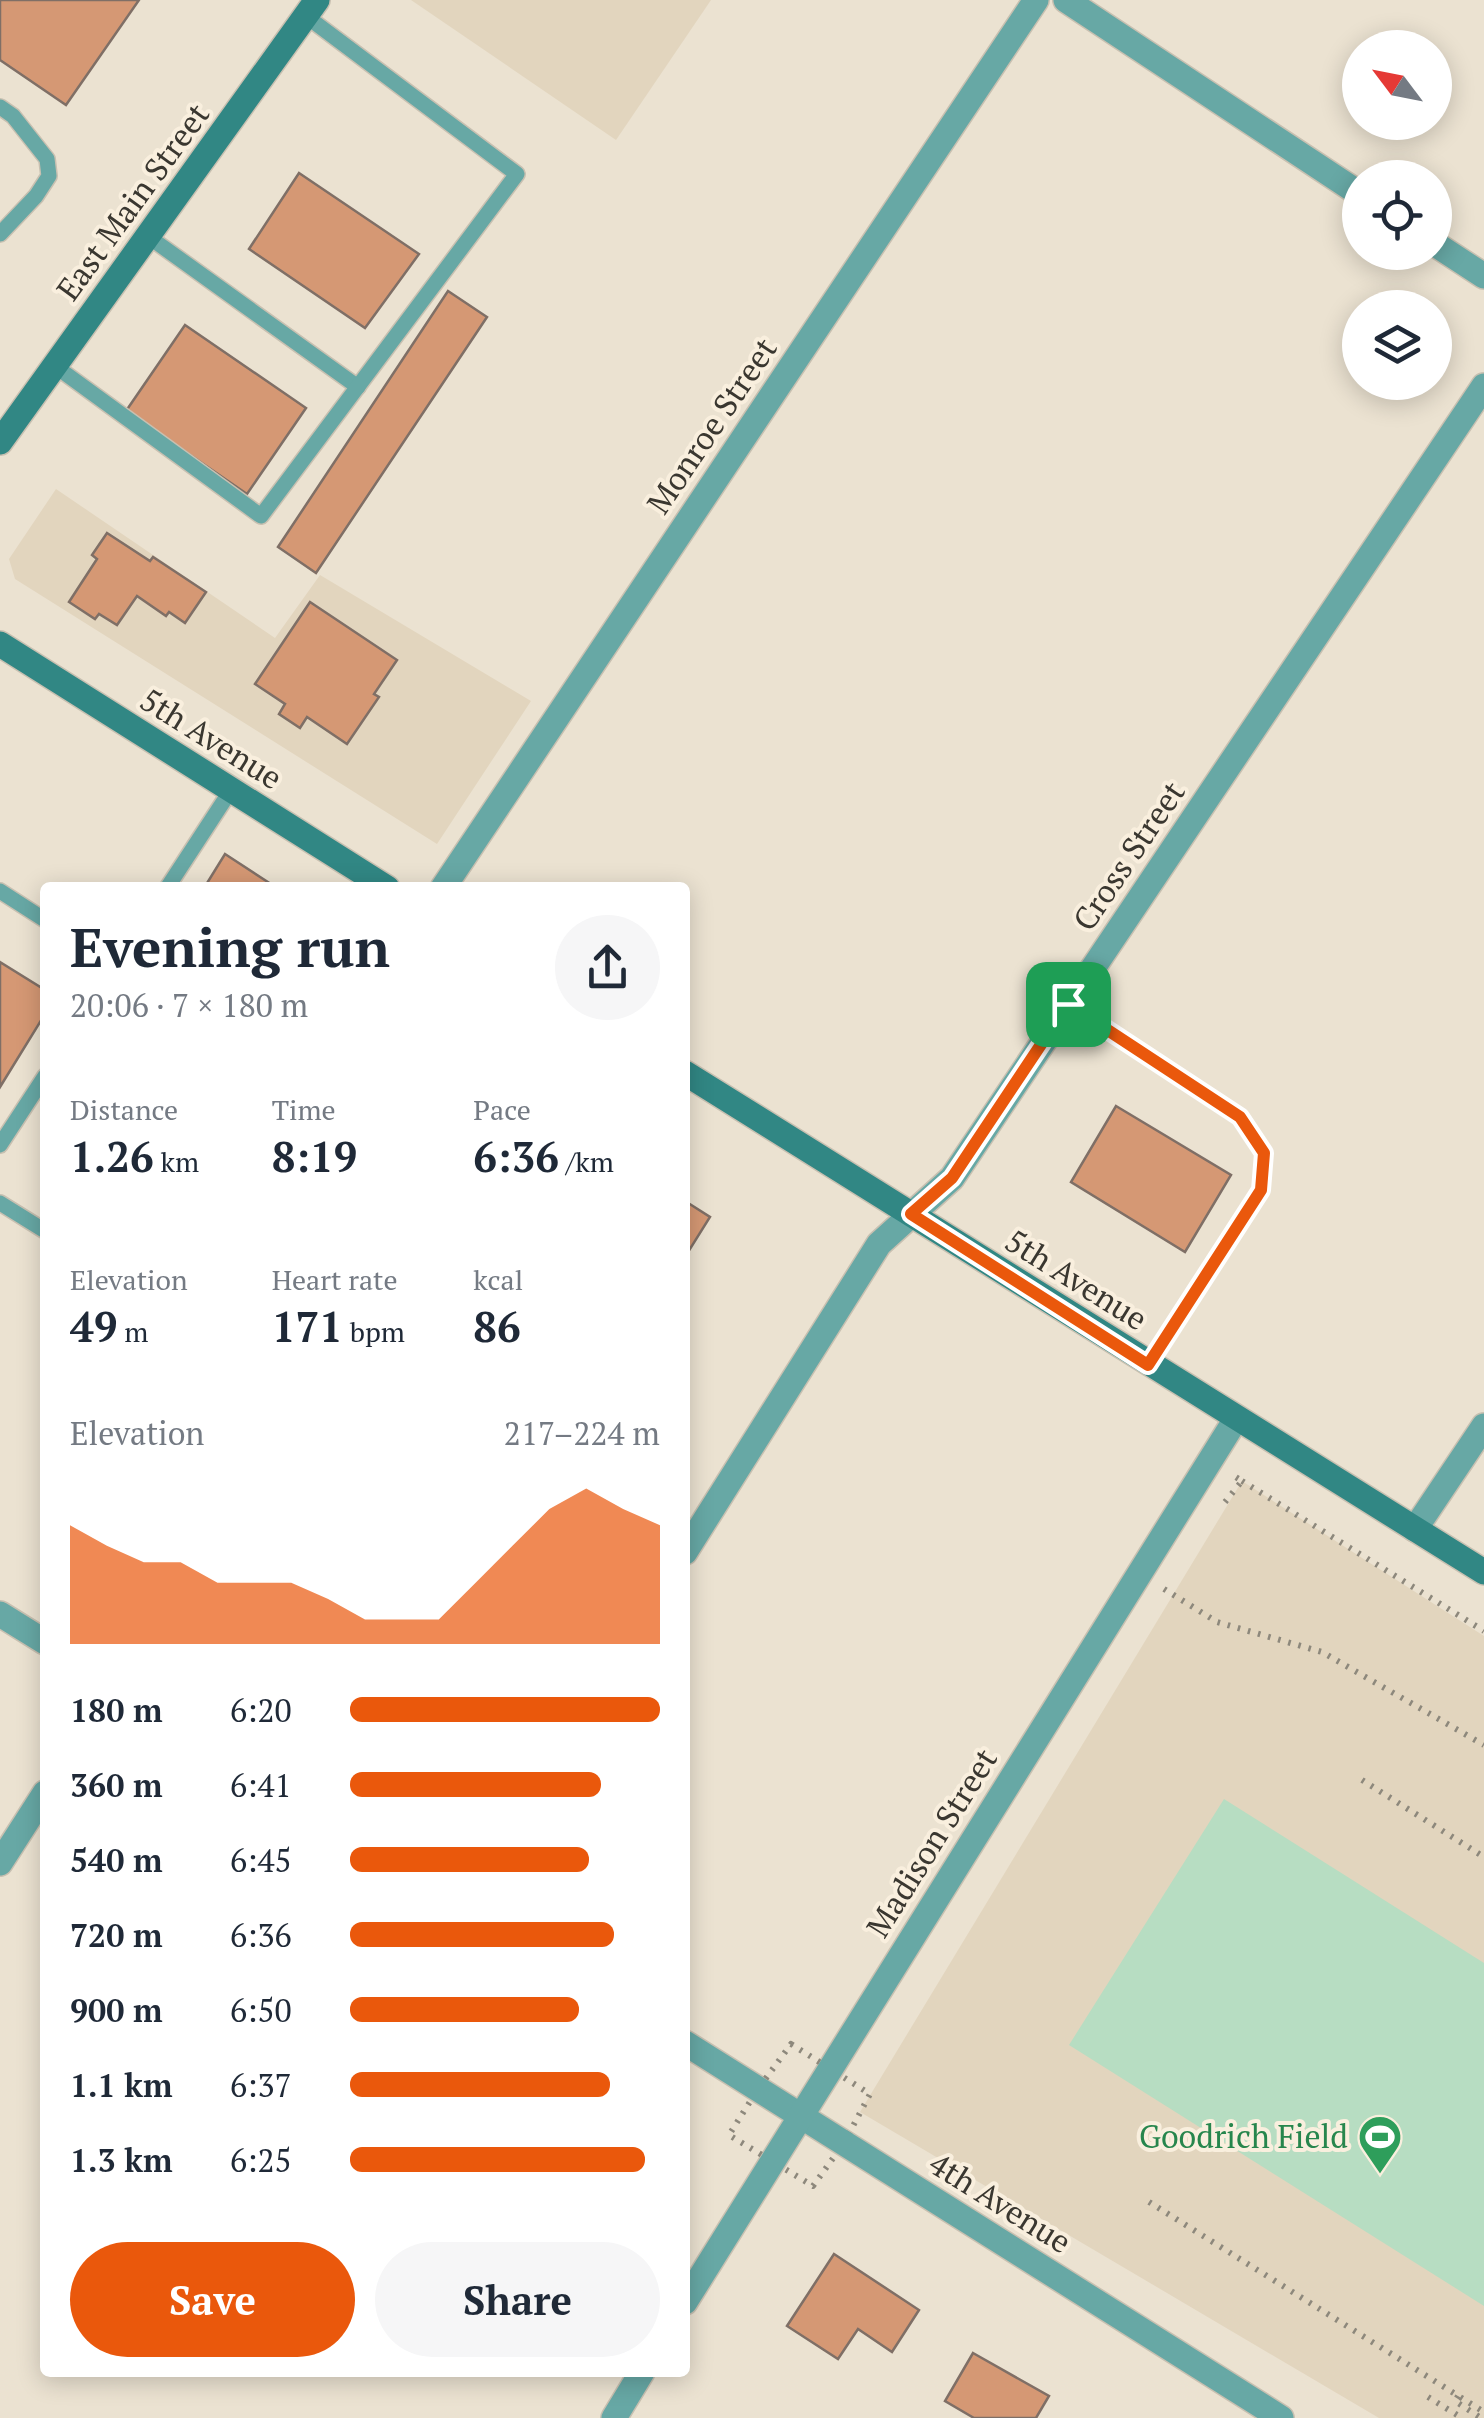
<!DOCTYPE html>
<html lang="en">
<head>
<meta charset="utf-8">
<style>
	body { margin:0; font-family:"PT Serif",serif; background:#f6f6f7; color:#1f2937; height:100vh; display:flex; flex-direction:column; font-size:38px; white-space:nowrap }
	* { box-sizing:border-box; margin:0 }
	p { font-size:32px; color:#747a83 }
	.icon { flex:none; width:55px; height:55px; fill:none; stroke:currentColor; stroke-width:2; stroke-linecap:round; stroke-linejoin:round }
	.map { position:relative; flex:1; overflow:hidden }
	.side { position:absolute; left:40px; top:882px; width:650px; height:1495px; display:flex; flex-direction:column; background:#fff; border-radius:10px; box-shadow:0 5px 25px #0003 }
	.side>* { flex:none }
	.needle { width:65px; rotate:302deg }
	.controls { position:absolute; left:1342px; top:30px; display:grid; gap:20px }
	.controls a { display:grid; place-items:center; width:110px; height:110px; border-radius:50%; background:#fff; box-shadow:0 5px 25px #0003; font-size:50px }
	.pin { position:absolute; display:grid; place-items:center; width:85px; height:85px; color:#fff; margin:-42px; border-radius:20px; box-shadow:0 5px 15px #0006 }
	.round { display:grid; place-items:center; flex:none; width:105px; height:105px; border-radius:52px; background:#f6f6f7 }
	.headline { display:flex; align-items:center; justify-content:space-between; height:170px; padding:0 30px }
	h1 { font-size:55px; font-weight:600; line-height:75px }
	.metrics { display:grid; grid-template-columns:repeat(3,1fr); gap:15px; height:170px; padding:10px 30px }
	.metrics div { display:grid; align-content:center }
	.metrics b { font-size:42px; font-weight:600 }
	.metrics small { font-size:28px; font-weight:400 }
	.metrics p { font-size:28px }
	.chart { height:280px; padding:20px 30px }
	.chart p { display:flex; justify-content:space-between }
	.chart svg { width:100%; height:180px; margin-top:10px; fill:#ea580c; opacity:.7 }
	.action { display:flex; gap:20px; margin-top:auto; padding:20px 30px }
	.action a { flex:1; height:115px; border-radius:60px; background:#ea580c; color:#fff; font-size:40px; font-weight:600; line-height:115px; text-align:center }
	.action a+a { background:#f6f6f7; color:#1f2937 }
	ul { padding:0 30px; list-style:none; font-size:32px }
	li { display:grid; grid-template-columns:160px 120px 1fr; align-items:center; height:75px }
	li i { height:25px; border-radius:12px; background:#ea580c }
	.map>svg:first-child { display:block }
	.built { fill:#e2d5be }
	.pitch { fill:#b7ddc2 }
	.building { fill:#d59874; stroke:#7f6f66; stroke-width:2.5 }
	.lines { fill:none; stroke-linecap:round; stroke-linejoin:round }
	.service-casing { stroke:#c8c0b1; stroke-width:18 }
	.minor-casing { stroke:#c8c0b1; stroke-width:28 }
	.secondary-casing { stroke:#c8c0b1; stroke-width:28 }
	.path { stroke:#8d887c; stroke-width:6; stroke-dasharray:2.5 8; stroke-linecap:butt }
	.service { stroke:#67a8a5; stroke-width:15 }
	.minor { stroke:#67a8a5; stroke-width:25 }
	.secondary { stroke:#318784; stroke-width:25 }
	.route-casing { stroke:#fff; stroke-width:20 }
	.route { stroke:#ea580c; stroke-width:12 }
	.labels { text-anchor:middle; stroke-width:8; stroke-linejoin:round; paint-order:stroke }
	.street-label { font-size:32px; fill:#3a3730; stroke:#f9efde }
	.leisure-label { font-size:32px; fill:#27864d; stroke:#f9efde; text-anchor:end }
</style>
</head>
<body>
<div class="map">
<svg width="1484" height="2418" viewBox="0 0 1484 2418">
	<rect width="100%" height="100%" fill="#ebe2d1"/>
	<g class="built">
		<path d="M 411,0 L 711,0 L 616,140 Z"/>
		<path d="M 56,489 L 275,638 L 320,575 L 531,701 L 437,844 L 15,579 L 9,559 Z"/>
		<path d="M 1242,1481 L 1484,1636 L 1484,2418 L 1379,2418 L 860,2112 Z"/>
	</g>
	<path class="pitch" d="M 1224,1799 L 1484,1963 L 1484,2306 L 1069,2045 Z"/>
	<g class="building">
		<path d="M 0,0 L 139,0 L 66,105 L 0,60 Z"/>
		<path d="M 299,173 L 419,254 L 365,328 L 249,249 Z"/>
		<path d="M 448,291 L 487,317 L 316,573 L 278,547 Z"/>
		<path d="M 185,325 L 306,408 L 247,494 L 126,411 Z"/>
		<path d="M 107,533 L 150,561 L 153,557 L 206,592 L 185,623 L 169,612 L 166,616 L 137,596 L 117,625 L 99,614 L 95,619 L 69,602 L 97,559 L 92,555 Z"/>
		<path d="M 310,602 L 397,660 L 374,694 L 379,697 L 347,744 L 307,717 L 300,728 L 279,714 L 285,704 L 255,684 Z"/>
		<path d="M 225,854 L 277,888 L 204,888 Z"/>
		<path d="M 0,962 L 45,990 L 45,1014 L 0,1087 Z"/>
		<path d="M 1116,1106 L 1231,1175 L 1185,1252 L 1071,1182 Z"/>
		<path d="M 685,1201 L 710,1217 L 685,1257 Z"/>
		<path d="M 834,2254 L 919,2310 L 892,2352 L 858,2329 L 838,2359 L 787,2326 Z"/>
		<path d="M 973,2353 L 1049,2396 L 1036,2418 L 974,2418 L 945,2401 Z"/>
	</g>
	<g class="lines">
		<defs>
			<g id="service">
				<path d="M 0,107 L 13,116 L 47,159 L 49,176 L 36,196 L 0,234"/>
				<path d="M 149,237 L 358,387"/>
				<path d="M 55,366 L 261,516 L 517,174 L 306,16"/>
				<path d="M 167,888 L 231,790"/>
				<path d="M 0,891 L 45,920"/>
				<path d="M 1069,1005 L 1239,1117 L 1264,1153 L 1261,1190 L 1149,1365"/>
				<path d="M 0,1145 L 45,1076"/>
				<path d="M 0,1203 L 45,1231"/>
			</g>
			<g id="minor">
				<path d="M 1066,0 L 1360,194"/>
				<path d="M 1435,244 L 1484,276"/>
				<path d="M 443,888 L 1036,0"/>
				<path d="M 1415,1529 L 1484,1426"/>
				<path d="M 685,1552 L 879,1244 L 952,1178 L 1484,386"/>
				<path d="M 0,1614 L 45,1642"/>
				<path d="M 0,1863 L 45,1793"/>
				<path d="M 685,2043 L 1281,2418"/>
				<path d="M 685,2302 L 1236,1419"/>
				<path d="M 614,2418 L 642,2372"/>
			</g>
			<g id="secondary">
				<path d="M 0,442 L 317,0"/>
				<path d="M 0,644 L 387,888"/>
				<path d="M 685,1073 L 1484,1572"/>
			</g>
		</defs>
		<use href="#service" class="service-casing"/>
		<use href="#minor" class="minor-casing"/>
		<use href="#secondary" class="secondary-casing"/>
		<g class="path">
			<path d="M 1242,1481 L 1484,1631"/>
			<path d="M 1225,1502 L 1242,1481 L 1234,1476"/>
			<path d="M 1164,1589 L 1217,1622 L 1322,1652 L 1484,1745"/>
			<path d="M 1362,1780 L 1484,1857"/>
			<path d="M 791,2044 L 870,2094 L 844,2143 L 813,2186 L 729,2135 L 758,2089 Z"/>
			<path d="M 1149,2202 L 1484,2412"/>
			<path d="M 1458,2396 L 1455,2401 L 1481,2418"/>
			<path d="M 1428,2397 L 1462,2418"/>
		</g>
		<use href="#service" class="service"/>
		<use href="#minor" class="minor"/>
		<use href="#secondary" class="secondary"/>
	</g>
	<g class="lines">
		<defs>
			<path id="route" d="M 1068,1004 L 1240,1117 L 1264,1153 L 1261,1190 L 1148,1365 L 911,1214 L 952,1178 Z"/>
		</defs>
		<use href="#route" class="route-casing"/>
		<use href="#route" class="route"/>
	</g>
	<defs>
		<symbol id="stadium-pin" viewBox="-11 -11 22 30"><path d="M0 17L-7.5 6A9.5 9.5 0 1 1 7.5 6Z" fill="#2e9e5b" stroke="#f9efde"/><path d="M0-5a6.5 5 0 1 0 0 10a6.5 5 0 1 0 0-10ZM-3.5-1.8h7v3.6h-7Z" fill="#fff"/></symbol>
	</defs>
	<g fill-rule="evenodd">
		<use href="#stadium-pin" x="1355" y="2112" width="50" height="68"/>
	</g>
	<g class="labels">
		<g class="street-label">
			<text transform="translate(133 202) rotate(-54)" y="11">East Main Street</text>
			<text transform="translate(712 426) rotate(-56)" y="11">Monroe Street</text>
			<text transform="translate(211 739) rotate(32)" y="11">5th Avenue</text>
			<text transform="translate(1129 856) rotate(-56)" y="11">Cross Street</text>
			<text transform="translate(1076 1280) rotate(32)" y="11">5th Avenue</text>
			<text transform="translate(932 1843) rotate(-58)" y="11">Madison Street</text>
			<text transform="translate(1000 2203) rotate(32)" y="11">4th Avenue</text>
		</g>
		<g class="leisure-label">
			<text x="1348" y="2148">Goodrich Field</text>
		</g>
	</g>
</svg>
<div class="controls">
<a><svg class="needle" viewBox="-14 -14 28 28"><path d="M0-13l5 13h-10z" fill="#e53935"/><path d="M0 13l5-13h-10z" fill="#747a83"/></svg></a>
<a><svg class="icon" aria-label="locate" viewBox="0 0 24 24"><circle cx="12" cy="12" r="6"/><path d="M12 2v4M12 18v4M2 12h4M18 12h4"/></svg></a>
<a><svg class="icon" aria-label="layers" viewBox="0 0 24 24"><path d="M12 4l9 5-9 5-9-5zM3 14l9 5 9-5"/></svg></a>
</div>
<div class="pin" style="left:1068px;top:1004px;background:#1e9e55"><svg class="icon" aria-label="arrive" viewBox="0 0 24 24"><path d="M6 21V4h12l-3 4 3 4H6"/></svg></div>
<section class="side">
<div class="headline"><div><h1>Evening run</h1><p>20:06 · 7 × 180 m</p></div><a class="round"><svg class="icon" aria-label="share" viewBox="0 0 24 24"><path d="M12 15V3M7 8l5-5 5 5M5 13v7h14v-7"/></svg></a></div>
<div class="metrics">
<div><p>Distance</p><b>1.26<small> km</small></b></div>
<div><p>Time</p><b>8:19</b></div>
<div><p>Pace</p><b>6:36<small> /km</small></b></div>
</div>
<div class="metrics">
<div><p>Elevation</p><b>49<small> m</small></b></div>
<div><p>Heart rate</p><b>171<small> bpm</small></b></div>
<div><p>kcal</p><b>86</b></div>
</div>
<div class="chart"><p><span>Elevation</span>217–224 m</p>
<svg viewBox="0 0 160 44" preserveAspectRatio="none"><path d="M0 44V15L10 20L20 24L30 24L40 29L50 29L60 29L70 33L80 38L90 38L100 38L110 29L120 20L130 11L140 6L150 11L160 15V44z"/></svg>
</div>
<ul>
<li><b>180 m</b>6:20<i style="width:100%"></i></li>
<li><b>360 m</b>6:41<i style="width:81%"></i></li>
<li><b>540 m</b>6:45<i style="width:77%"></i></li>
<li><b>720 m</b>6:36<i style="width:85%"></i></li>
<li><b>900 m</b>6:50<i style="width:74%"></i></li>
<li><b>1.1 km</b>6:37<i style="width:84%"></i></li>
<li><b>1.3 km</b>6:25<i style="width:95%"></i></li>
</ul>
<div class="action"><a>Save</a><a>Share</a></div>
</section>
</div>
</body>
</html>
